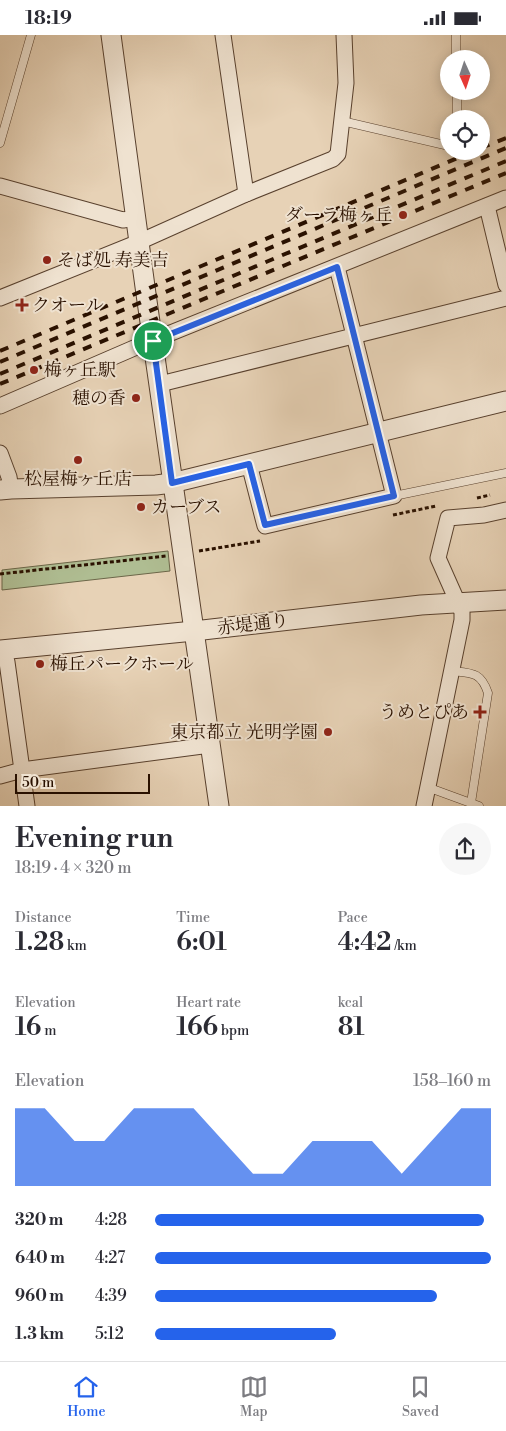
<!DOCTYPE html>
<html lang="en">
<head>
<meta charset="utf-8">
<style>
	body { margin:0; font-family:"Libre Bodoni","Noto Serif JP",serif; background:#f7f7f7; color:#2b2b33; height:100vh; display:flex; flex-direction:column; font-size:19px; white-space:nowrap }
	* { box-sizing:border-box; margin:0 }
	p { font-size:16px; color:#7c7c81 }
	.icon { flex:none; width:28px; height:28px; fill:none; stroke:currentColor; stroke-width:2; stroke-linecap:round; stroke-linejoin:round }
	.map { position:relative; height:771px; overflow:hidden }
	.side { display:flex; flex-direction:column; background:#fff; flex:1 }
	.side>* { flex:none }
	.needle { width:32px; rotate:177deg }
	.buttons { position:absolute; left:440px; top:15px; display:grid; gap:10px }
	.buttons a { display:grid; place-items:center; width:50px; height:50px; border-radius:50%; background:#fff; box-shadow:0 2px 12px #0003; font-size:25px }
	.scale { position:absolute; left:15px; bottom:12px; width:135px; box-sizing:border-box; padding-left:5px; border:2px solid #2a1100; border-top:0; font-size:14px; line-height:18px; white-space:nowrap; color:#2a1100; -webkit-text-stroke:4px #efe2d0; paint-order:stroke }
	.pin { position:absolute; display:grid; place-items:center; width:42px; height:42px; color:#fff; margin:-21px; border:2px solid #fff; border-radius:50%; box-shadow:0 1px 5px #0007 }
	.round { display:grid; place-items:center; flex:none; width:52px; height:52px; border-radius:26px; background:#f7f7f7 }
	.head { display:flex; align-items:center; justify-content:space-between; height:85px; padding:0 15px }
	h1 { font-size:28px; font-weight:600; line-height:38px }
	.figures { display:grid; grid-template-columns:repeat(3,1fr); gap:8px; height:85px; padding:5px 15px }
	.figures div { display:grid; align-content:center }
	.figures b { font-size:25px; font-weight:600 }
	.figures small { font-size:14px; font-weight:400 }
	.figures p { font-size:14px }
	.chart { height:140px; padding:10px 15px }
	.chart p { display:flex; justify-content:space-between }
	.chart svg { width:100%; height:90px; margin-top:5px; fill:#2563eb; opacity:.7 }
	ul { padding:0 15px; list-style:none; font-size:16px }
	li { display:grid; grid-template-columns:80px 60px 1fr; align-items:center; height:38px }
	li i { height:12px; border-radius:6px; background:#2563eb }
	.status { display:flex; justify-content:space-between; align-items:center; height:35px; padding:0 25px; background:#fff; direction:ltr }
	.status svg { height:14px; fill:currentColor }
	.tab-bar { display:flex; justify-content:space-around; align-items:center; height:70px; border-top:1px solid #e1e1e2; background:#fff; font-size:14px; color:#7c7c81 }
	.tab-bar a { display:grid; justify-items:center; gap:2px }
	.tab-bar .current { color:#2563eb }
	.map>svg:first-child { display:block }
	.green { fill:#afbd92; stroke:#6c6749 }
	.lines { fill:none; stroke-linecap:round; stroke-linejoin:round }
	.service-casing { stroke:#59412e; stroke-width:9 }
	.minor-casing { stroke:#59412e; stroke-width:17 }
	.tertiary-casing { stroke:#59412e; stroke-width:21 }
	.path { stroke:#2a1100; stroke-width:3; stroke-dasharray:4 2.5; stroke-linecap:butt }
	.service { stroke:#efe2d0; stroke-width:8 }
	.minor { stroke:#efe2d0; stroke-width:15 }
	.tertiary { stroke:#efe2d0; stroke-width:19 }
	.rail { stroke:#2a1100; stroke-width:4; stroke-dasharray:9 9; stroke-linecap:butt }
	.route-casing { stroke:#fff; stroke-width:10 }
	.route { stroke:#2563eb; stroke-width:6 }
	.poi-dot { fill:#8f2418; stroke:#efe2d0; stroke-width:2 }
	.labels { text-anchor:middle; stroke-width:4; stroke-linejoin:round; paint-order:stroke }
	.poi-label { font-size:18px; fill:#2a1100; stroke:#efe2d0; text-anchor:start }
	.street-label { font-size:18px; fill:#2a1100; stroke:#efe2d0 }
</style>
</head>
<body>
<div class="status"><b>18:19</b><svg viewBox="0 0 49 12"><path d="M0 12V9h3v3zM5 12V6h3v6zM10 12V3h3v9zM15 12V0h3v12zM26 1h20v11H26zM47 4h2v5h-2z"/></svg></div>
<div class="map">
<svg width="506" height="771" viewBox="0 0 506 771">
	<rect width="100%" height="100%" fill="#e7d2b6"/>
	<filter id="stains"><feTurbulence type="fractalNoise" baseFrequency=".004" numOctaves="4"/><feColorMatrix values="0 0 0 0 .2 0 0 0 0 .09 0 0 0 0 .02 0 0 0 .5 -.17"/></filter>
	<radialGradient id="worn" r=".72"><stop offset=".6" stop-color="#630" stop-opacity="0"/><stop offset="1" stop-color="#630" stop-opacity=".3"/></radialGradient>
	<path class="green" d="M 168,516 L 170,536 L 2,555 L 2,535 Z"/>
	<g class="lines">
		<defs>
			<g id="service">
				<path d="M 456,0 L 456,24"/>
				<path d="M 457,56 L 457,84"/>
				<path d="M 342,86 L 449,111"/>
				<path d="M 0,108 L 31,0"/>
				<path d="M 394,461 L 506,438"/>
				<path d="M 452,636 C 472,638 481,637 488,658 L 471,768"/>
				<path d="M 427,752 L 479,771"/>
			</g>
			<g id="minor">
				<path d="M 223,0 L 246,159"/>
				<path d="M 0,151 L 123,185 L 136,183"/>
				<path d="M 487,171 L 506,250"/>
				<path d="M 0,263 L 139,207 L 246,159 L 333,124 L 338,119 L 346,48 L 344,0"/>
				<path d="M 160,349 L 506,263"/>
				<path d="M 0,371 L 141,310 L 506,163"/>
				<path d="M 0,418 L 9,442 L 11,454"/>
				<path d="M 249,429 L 265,491 L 394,461 L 337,232"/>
				<path d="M 3,614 L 7,627 L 27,771"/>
				<path d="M 0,741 L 22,735 L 210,710"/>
				<path d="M 424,771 L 462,585 L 462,577 L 438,523 L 448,483 L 484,480 L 506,475"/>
			</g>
			<g id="tertiary">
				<path d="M 111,0 L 146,259 L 219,771"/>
				<path d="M 0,455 L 11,454 L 156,450 L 172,448 L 506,366"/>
				<path d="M 0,615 L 194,596 L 421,570 L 506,565"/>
			</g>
		</defs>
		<use href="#service" class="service-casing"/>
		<use href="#minor" class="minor-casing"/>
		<use href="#tertiary" class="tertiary-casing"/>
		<g class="path">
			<path d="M 477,463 L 490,460"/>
			<path d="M 393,480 L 436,471"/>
			<path d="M 199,516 L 260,506"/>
			<path d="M 0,539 L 166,521"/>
		</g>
		<use href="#service" class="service"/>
		<use href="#minor" class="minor"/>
		<use href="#tertiary" class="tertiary"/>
		<g class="rail">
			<path d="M 481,113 L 506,103"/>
			<path d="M 0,316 L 474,116"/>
			<path d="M 0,327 L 506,113"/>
			<path d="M 0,339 L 506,126"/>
			<path d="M 0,349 L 506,138"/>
		</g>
	</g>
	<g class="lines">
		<defs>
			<path id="route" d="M 337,232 L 394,461 L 265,490 L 249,429 L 172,448 L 153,306 Z"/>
		</defs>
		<use href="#route" class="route-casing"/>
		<use href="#route" class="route"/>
	</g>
	<g class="poi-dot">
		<circle cx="403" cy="180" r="5"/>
		<circle cx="47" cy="225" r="5"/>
		<path d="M19.5 262.5h5v5h5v5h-5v5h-5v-5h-5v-5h5z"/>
		<circle cx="34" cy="335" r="5"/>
		<circle cx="136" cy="363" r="5"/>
		<circle cx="78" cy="425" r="5"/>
		<circle cx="141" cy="472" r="5"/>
		<circle cx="40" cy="629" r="5"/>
		<path d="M477.5 669.5h5v5h5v5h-5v5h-5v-5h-5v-5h5z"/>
		<circle cx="328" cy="697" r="5"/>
	</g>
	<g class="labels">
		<g class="poi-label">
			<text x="393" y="186" text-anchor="end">ダーラ梅ヶ丘</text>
			<text x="57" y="231">そば処 寿美吉</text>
			<text x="32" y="276">クオール</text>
			<text x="44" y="341">梅ヶ丘駅</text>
			<text x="126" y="369" text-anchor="end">穂の香</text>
			<text x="78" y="450" text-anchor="middle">松屋梅ヶ丘店</text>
			<text x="151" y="478">カーブス</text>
			<text x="50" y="635">梅丘パークホール</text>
			<text x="469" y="683" text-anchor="end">うめとぴあ</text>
			<text x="318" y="703" text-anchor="end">東京都立 光明学園</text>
		</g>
		<g class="street-label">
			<text transform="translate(253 589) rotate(-7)" y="6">赤堤通り</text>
		</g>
	</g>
	<rect width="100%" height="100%" filter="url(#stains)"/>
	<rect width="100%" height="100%" fill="url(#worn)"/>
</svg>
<div class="buttons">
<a><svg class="needle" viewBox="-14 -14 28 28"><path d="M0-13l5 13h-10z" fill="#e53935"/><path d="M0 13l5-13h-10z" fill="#7c7c81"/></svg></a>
<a><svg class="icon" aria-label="locate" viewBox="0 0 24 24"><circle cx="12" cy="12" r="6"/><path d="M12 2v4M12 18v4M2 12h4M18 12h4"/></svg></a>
</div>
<div class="scale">50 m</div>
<div class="pin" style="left:153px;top:306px;background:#1e9e55"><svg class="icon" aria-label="arrive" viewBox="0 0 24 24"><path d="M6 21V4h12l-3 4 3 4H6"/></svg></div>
</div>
<section class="side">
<div class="head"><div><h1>Evening run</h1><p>18:19 · 4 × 320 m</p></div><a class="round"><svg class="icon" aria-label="share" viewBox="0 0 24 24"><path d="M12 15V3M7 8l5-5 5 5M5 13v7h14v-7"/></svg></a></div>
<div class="figures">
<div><p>Distance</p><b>1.28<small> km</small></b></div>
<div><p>Time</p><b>6:01</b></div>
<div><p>Pace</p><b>4:42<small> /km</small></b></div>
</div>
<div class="figures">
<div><p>Elevation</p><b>16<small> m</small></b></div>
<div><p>Heart rate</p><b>166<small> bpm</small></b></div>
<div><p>kcal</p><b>81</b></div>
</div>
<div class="chart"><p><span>Elevation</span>158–160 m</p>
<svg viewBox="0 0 160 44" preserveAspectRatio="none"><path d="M0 44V6L10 6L20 22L30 22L40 6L50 6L60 6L70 22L80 38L90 38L100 22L110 22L120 22L130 38L140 22L150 6L160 6V44z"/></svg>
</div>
<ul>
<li><b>320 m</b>4:28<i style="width:98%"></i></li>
<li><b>640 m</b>4:27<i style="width:100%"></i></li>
<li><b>960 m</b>4:39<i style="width:84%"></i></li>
<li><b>1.3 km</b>5:12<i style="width:54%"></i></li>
</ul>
</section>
<nav class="tab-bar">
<a class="current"><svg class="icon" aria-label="home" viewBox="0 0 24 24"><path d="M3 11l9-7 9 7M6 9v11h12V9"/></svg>Home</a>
<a><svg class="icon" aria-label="map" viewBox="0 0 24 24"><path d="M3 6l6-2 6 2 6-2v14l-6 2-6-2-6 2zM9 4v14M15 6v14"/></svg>Map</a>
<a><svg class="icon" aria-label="saved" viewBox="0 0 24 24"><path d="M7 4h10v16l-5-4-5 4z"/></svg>Saved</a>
</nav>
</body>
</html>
